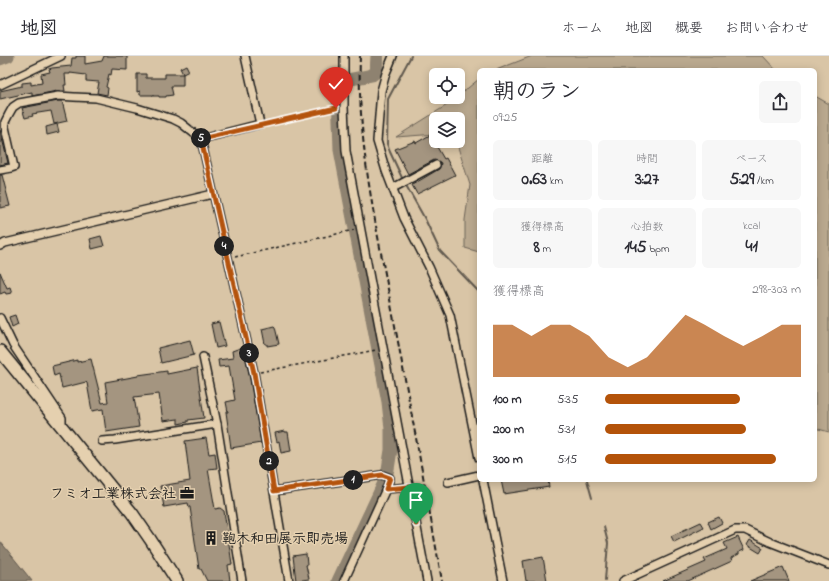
<!DOCTYPE html>
<html lang="ja">
<head>
<meta charset="utf-8">
<style>
	body { margin:0; font-family:"Indie Flower","Klee One",sans-serif; background:#f7f7f7; color:#2b2b33; height:100vh; display:flex; flex-direction:column; font-size:15px; white-space:nowrap }
	* { box-sizing:border-box; margin:0 }
	p { font-size:13px; color:#7c7c81 }
	.icon { flex:none; width:22px; height:22px; fill:none; stroke:currentColor; stroke-width:2; stroke-linecap:round; stroke-linejoin:round }
	.map { position:relative; flex:1; overflow:hidden }
	.details { position:absolute; left:477px; top:12px; width:340px; height:414px; display:flex; flex-direction:column; background:#fff; border-radius:6px; box-shadow:0 2px 10px #0003 }
	.details>* { flex:none }
	.fabs { position:absolute; left:429px; top:12px; display:grid; gap:8px }
	.fabs a { display:grid; place-items:center; width:36px; height:36px; border-radius:6px; background:#fff; box-shadow:0 2px 10px #0003; font-size:20px }
	.pin { position:absolute; display:grid; place-items:center; width:34px; height:34px; color:#fff; margin:-41px -17px; border-radius:50% 50% 50% 0; rotate:-45deg; box-shadow:0 0 4px #0007 }
	.pin .icon { rotate:45deg }
	.km { position:absolute; width:20px; height:20px; margin:-10px; border-radius:50%; background:#222; color:#fff; font-size:11px; line-height:20px; text-align:center }
	.round { display:grid; place-items:center; flex:none; width:42px; height:42px; border-radius:6px; background:#f7f7f7 }
	.head { display:flex; align-items:center; justify-content:space-between; height:68px; padding:0 16px }
	h1 { font-size:22px; font-weight:800; line-height:30px }
	.metrics { display:grid; grid-template-columns:repeat(3,1fr); gap:6px; height:68px; padding:4px 16px }
	.metrics div { display:grid; align-content:center; border-radius:6px; background:#f7f7f7; text-align:center }
	.metrics b { font-size:17px; font-weight:800 }
	.metrics small { font-size:11px; font-weight:400 }
	.metrics p { font-size:11px }
	.chart { height:112px; padding:8px 16px }
	.chart p { display:flex; justify-content:space-between }
	.chart svg { width:100%; height:72px; margin-top:4px; fill:#b45309; opacity:.7 }
	ul { padding:0 16px; list-style:none; font-size:13px }
	li { display:grid; grid-template-columns:64px 48px 1fr; align-items:center; height:30px }
	li i { height:10px; border-radius:5px; background:#b45309 }
	header { display:flex; align-items:center; gap:24px; box-sizing:border-box; height:56px; padding:0 20px; background:#fff; border-bottom:1px solid #e1e1e2 }
	header strong { font-size:19px }
	nav { display:flex; gap:22px; margin-inline-start:auto; font-size:14px }
	.map>svg:first-child { display:block }
	.green { fill:#baa98f; stroke:#6b6256 }
	.water { fill:#8e8270; stroke:#60594e }
	.lines { fill:none; stroke-linecap:round; stroke-linejoin:round }
	.stream { stroke:#60594e; stroke-width:2 }
	.river { stroke:#8e8270; stroke-width:13 }
	.building { fill:#a49580; stroke:#1c1c1c }
	.minor-casing { stroke:#1c1c1c; stroke-width:10 }
	.highway-casing { stroke:#1c1c1c; stroke-width:14 }
	.path { stroke:#1c1c1c; stroke-width:1.5; stroke-dasharray:3 3; stroke-linecap:butt }
	.minor { stroke:#e5d0af; stroke-width:7 }
	.highway { stroke:#e5d0af; stroke-width:11 }
	.rail { stroke:#1c1c1c; stroke-width:2; stroke-dasharray:6 3; stroke-linecap:butt }
	.route-casing { stroke:#fff; stroke-width:8 }
	.route { stroke:#b45309; stroke-width:5 }
	.labels { text-anchor:middle; stroke-width:3; stroke-linejoin:round; paint-order:stroke }
	.poi-label { font-size:14px; font-weight:bold; fill:#1c1c1c; stroke:#e5d0af; text-anchor:end }
</style>
</head>
<body>
<header>
<strong>地図</strong>
<nav><a>ホーム</a><a>地図</a><a>概要</a><a>お問い合わせ</a></nav>
</header>
<div class="map">
<svg width="829" height="525" viewBox="0 0 829 525">
	<rect width="100%" height="100%" fill="#d9c5a6"/>
	<filter id="ink" filterUnits="userSpaceOnUse"><feTurbulence type="fractalNoise" baseFrequency=".025" numOctaves="2"/><feDisplacementMap in="SourceGraphic" scale="8" xChannelSelector="R" yChannelSelector="G"/><feConvolveMatrix kernelMatrix="1 2 1 2 8 2 1 2 1" color-interpolation-filters="sRGB"/></filter>
	<g filter="url(#ink)">
		<g class="green">
			<path d="M 532,0 L 763,0 L 776,14 L 496,14 Z"/>
			<path d="M 479,23 L 479,196 L 465,192 L 465,164 L 470,129 L 456,85 L 458,85 L 458,63 L 436,63 L 436,78 L 396,81 L 447,49 Z"/>
			<path d="M 815,40 L 829,48 L 829,376 L 815,372 Z"/>
		</g>
		<path class="water" d="M 0,485 L 32,525 L 0,525 Z"/>
		<g class="lines">
			<g class="stream">
				<path d="M 411,0 L 388,43 L 387,88 L 390,96 L 403,124 L 425,163 L 440,195 L 479,236"/>
				<path d="M 587,424 L 592,442"/>
				<path d="M 604,471 L 608,487 L 605,524"/>
			</g>
			<g class="river">
				<path d="M 0,3 L 8,0"/>
				<path d="M 347,24 L 372,19 L 376,16 L 377,0"/>
				<path d="M 338,35 L 340,94 L 388,346 L 391,373 L 391,394 L 388,413 L 383,429 L 338,525"/>
			</g>
		</g>
		<g class="building">
			<path d="M 76,0 L 85,0 L 85,8 L 102,5 L 104,0 L 127,0 L 127,14 L 112,13 L 111,19 L 109,18 L 106,31 L 108,32 L 107,39 L 97,37 L 99,26 L 86,25 L 86,19 L 70,17 L 70,18 L 65,18 L 66,29 L 64,29 L 65,35 L 57,35 L 32,40 L 32,36 L 0,43 L 0,35 L 22,30 L 22,27 L 31,26 L 31,29 L 42,27 L 41,18 L 50,16 L 49,13 L 52,12 L 71,10 L 72,2 L 76,2 Z"/>
			<path d="M 186,9 L 189,15 L 183,18 L 180,12 Z"/>
			<path d="M 137,18 L 146,18 L 146,22 L 165,22 L 165,18 L 183,18 L 183,30 L 171,30 L 173,39 L 166,40 L 166,41 L 159,41 L 159,40 L 153,40 L 153,39 L 140,39 L 140,35 L 137,36 Z"/>
			<path d="M 58,45 L 62,45 L 67,65 L 54,68 L 51,55 L 32,58 L 33,60 L 25,62 L 22,52 Z"/>
			<path d="M 57,68 L 59,76 L 47,79 L 46,71 Z"/>
			<path d="M 0,74 L 8,107 L 0,109 Z"/>
			<path d="M 430,79 L 444,103 L 446,102 L 455,119 L 417,138 L 412,129 L 439,113 L 440,111 L 441,107 L 438,105 L 434,104 L 408,118 L 395,93 L 415,85 L 416,87 Z"/>
			<path d="M 0,119 L 2,119 L 10,150 L 0,152 Z"/>
			<path d="M 101,180 L 104,190 L 92,193 L 90,183 Z"/>
			<path d="M 0,216 L 7,232 L 10,231 L 12,237 L 6,238 L 5,236 L 0,238 Z"/>
			<path d="M 15,259 L 18,268 L 12,271 L 9,261 Z"/>
			<path d="M 219,266 L 225,290 L 216,292 L 211,268 Z"/>
			<path d="M 274,270 L 275,271 L 279,288 L 267,290 L 267,288 L 265,288 L 262,273 Z"/>
			<path d="M 190,284 L 194,299 L 161,307 L 158,292 Z"/>
			<path d="M 243,291 L 249,318 L 261,387 L 231,392 L 226,356 L 228,356 L 226,346 L 235,344 L 229,310 L 219,311 L 218,304 L 233,302 L 232,295 Z"/>
			<path d="M 91,303 L 102,347 L 108,346 L 105,326 L 138,320 L 138,319 L 167,315 L 167,318 L 197,312 L 204,362 L 188,364 L 188,366 L 178,368 L 178,363 L 163,365 L 159,338 L 134,341 L 139,371 L 106,376 L 103,353 L 92,355 L 87,327 L 86,326 L 62,332 L 59,318 L 54,320 L 52,310 L 77,304 L 77,306 Z"/>
			<path d="M 285,375 L 285,376 L 288,376 L 291,395 L 281,397 L 279,385 L 277,386 L 275,377 Z"/>
			<path d="M 206,382 L 209,398 L 215,397 L 217,412 L 208,413 L 215,453 L 220,452 L 224,455 L 232,508 L 228,509 L 230,525 L 207,525 L 201,513 L 199,513 L 190,451 L 189,451 L 188,447 L 164,451 L 160,430 L 190,425 L 185,385 Z"/>
			<path d="M 501,424 L 548,424 L 549,431 L 504,438 Z"/>
			<path d="M 719,461 L 722,467 L 711,473 L 708,466 Z"/>
			<path d="M 701,466 L 704,471 L 674,486 L 671,480 Z"/>
			<path d="M 738,481 L 744,494 L 739,496 L 739,498 L 731,502 L 732,505 L 688,525 L 663,525 L 706,506 L 704,503 L 727,493 L 724,487 Z"/>
			<path d="M 750,484 L 763,492 L 760,497 L 747,489 Z"/>
			<path d="M 306,498 L 307,509 L 306,509 L 309,523 L 296,525 L 293,500 Z"/>
			<path d="M 543,501 L 547,525 L 526,525 L 523,505 Z"/>
			<path d="M 783,511 L 789,525 L 750,525 Z"/>
		</g>
		<g class="lines">
			<defs>
				<g id="minor">
					<path d="M 245,0 L 260,68 L 201,83 L 254,317 L 289,525"/>
					<path d="M 344,0 L 344,51 L 346,95 L 427,525"/>
					<path d="M 393,0 L 386,17 L 381,35 L 377,85 L 386,115 L 404,162 L 429,211 L 450,259 L 479,402"/>
					<path d="M 0,29 L 61,0"/>
					<path d="M 0,114 L 11,112 L 14,111 L 5,71 L 5,66 L 9,58 L 13,51 L 19,47 L 58,40 L 74,41 L 96,42 L 137,52 L 173,63 L 181,67 L 201,83"/>
					<path d="M 393,132 L 436,109"/>
					<path d="M 0,190 L 5,187 L 213,138"/>
					<path d="M 0,262 L 13,289 L 62,362 L 62,372"/>
					<path d="M 203,301 L 217,368 L 242,525"/>
					<path d="M 102,385 L 115,384 L 217,368"/>
					<path d="M 483,424 L 503,525"/>
					<path d="M 448,426 L 479,419"/>
					<path d="M 274,435 L 382,419 L 390,422 L 386,433"/>
					<path d="M 344,525 L 386,433 L 410,431"/>
					<path d="M 623,525 L 735,474 L 745,474 L 770,486 L 829,509"/>
				</g>
				<path id="highway" d="M 0,295 L 132,457 L 150,483 L 177,525"/>
			</defs>
			<use href="#minor" class="minor-casing"/>
			<use href="#highway" class="highway-casing"/>
			<g class="path">
				<path d="M 267,67 L 338,52"/>
				<path d="M 235,201 L 354,174"/>
				<path d="M 260,316 L 376,294"/>
			</g>
			<use href="#minor" class="minor"/>
			<use href="#highway" class="highway"/>
			<path class="rail" d="M 360,0 C 357,87 376,169 392,254 C 409,344 426,435 442,525"/>
		</g>
	</g>
	<g class="lines" filter="url(#ink)">
		<defs>
			<path id="route" d="M 336,52 L 201,83 L 254,317 L 274,435 L 382,419 L 390,422 L 386,433 L 410,431 L 416,468"/>
		</defs>
		<use href="#route" class="route-casing"/>
		<use href="#route" class="route"/>
	</g>
	<defs>
		<symbol id="office-bare" viewBox="-9 -9 18 18"><path d="M-6-3h4V-5.5h4V-3h4V5H-6ZM-1-4.5V-3h2v-1.5ZM-6 0V1H6V0Z" fill="#1c1c1c" stroke="#e5d0af" stroke-width="2.5" paint-order="stroke"/></symbol>
		<symbol id="building-bare" viewBox="-9 -9 18 18"><path d="M-4-6H4V6H1V3H-1V6H-4ZM-2.5-4.3h1.7v1.8h-1.7ZM.8-4.3h1.7v1.8H.8ZM-2.5-1h1.7V.8h-1.7ZM.8-1h1.7V.8H.8Z" fill="#1c1c1c" stroke="#e5d0af" stroke-width="2.5" paint-order="stroke"/></symbol>
	</defs>
	<g fill-rule="evenodd">
		<use href="#office-bare" x="177" y="427" width="20" height="20"/>
		<use href="#building-bare" x="201" y="472" width="20" height="20"/>
	</g>
	<g class="labels">
		<g class="poi-label">
			<text x="176" y="442">フミオ工業株式会社</text>
			<text x="222" y="487" text-anchor="start">鞄木和田展示即売場</text>
		</g>
	</g>
</svg>
<div class="fabs">
<a><svg class="icon" aria-label="locate" viewBox="0 0 24 24"><circle cx="12" cy="12" r="6"/><path d="M12 2v4M12 18v4M2 12h4M18 12h4"/></svg></a>
<a><svg class="icon" aria-label="layers" viewBox="0 0 24 24"><path d="M12 4l9 5-9 5-9-5zM3 14l9 5 9-5"/></svg></a>
</div>
<div class="pin" style="left:416px;top:468px;background:#1e9e55"><svg class="icon" aria-label="arrive" viewBox="0 0 24 24"><path d="M6 21V4h12l-3 4 3 4H6"/></svg></div>
<div class="pin" style="left:336px;top:52px;background:#d93025"><svg class="icon" aria-label="check" viewBox="0 0 24 24"><path d="M5 12l5 5 9-10"/></svg></div>
<b class="km" style="left:353px;top:424px">1</b>
<b class="km" style="left:269px;top:405px">2</b>
<b class="km" style="left:249px;top:297px">3</b>
<b class="km" style="left:224px;top:190px">4</b>
<b class="km" style="left:201px;top:82px">5</b>
<section class="details">
<div class="head"><div><h1>朝のラン</h1><p>09:25</p></div><a class="round"><svg class="icon" aria-label="share" viewBox="0 0 24 24"><path d="M12 15V3M7 8l5-5 5 5M5 13v7h14v-7"/></svg></a></div>
<div class="metrics">
<div><p>距離</p><b>0.63<small> km</small></b></div>
<div><p>時間</p><b>3:27</b></div>
<div><p>ペース</p><b>5:29<small> /km</small></b></div>
</div>
<div class="metrics">
<div><p>獲得標高</p><b>8<small> m</small></b></div>
<div><p>心拍数</p><b>145<small> bpm</small></b></div>
<div><p>kcal</p><b>41</b></div>
</div>
<div class="chart"><p><span>獲得標高</span>298–303 m</p>
<svg viewBox="0 0 160 44" preserveAspectRatio="none"><path d="M0 44V12L10 12L20 19L30 12L40 12L50 19L60 32L70 38L80 32L90 19L100 6L110 12L120 19L130 25L140 19L150 12L160 12V44z"/></svg>
</div>
<ul>
<li><b>100 m</b>5:35<i style="width:69%"></i></li>
<li><b>200 m</b>5:31<i style="width:72%"></i></li>
<li><b>300 m</b>5:15<i style="width:87%"></i></li>
</ul>
</section>
</div>
</body>
</html>
